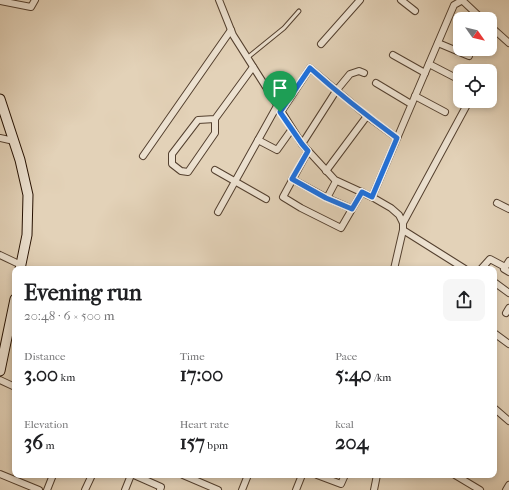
<!DOCTYPE html>
<html lang="en">
<head>
<meta charset="utf-8">
<style>
	body { margin:0; font-family:"IM FELL French Canon",serif; background:#f6f6f6; color:#202124; height:100vh; display:flex; flex-direction:column; font-size:15px; white-space:nowrap }
	* { box-sizing:border-box; margin:0 }
	p { font-size:13px; color:#757577 }
	.icon { flex:none; width:22px; height:22px; fill:none; stroke:currentColor; stroke-width:2; stroke-linecap:round; stroke-linejoin:round }
	.map { position:relative; flex:1; overflow:hidden }
	.sheet { position:absolute; left:12px; top:266px; width:485px; height:212px; display:flex; flex-direction:column; background:#fff; border-radius:8px; box-shadow:0 2px 6px #0003 }
	.sheet>* { flex:none }
	.needle { width:26px; rotate:124deg }
	.controls { position:absolute; left:453px; top:12px; display:grid; gap:8px }
	.controls a { display:grid; place-items:center; width:44px; height:44px; border-radius:8px; background:#fff; box-shadow:0 2px 6px #0003; font-size:20px }
	.pin { position:absolute; display:grid; place-items:center; width:34px; height:34px; color:#fff; margin:-41px -17px; border-radius:50% 50% 50% 0; rotate:-45deg; box-shadow:0 0 4px #0007 }
	.pin .icon { rotate:45deg }
	.round { display:grid; place-items:center; flex:none; width:42px; height:42px; border-radius:8px; background:#f6f6f6 }
	.head { display:flex; align-items:center; justify-content:space-between; height:68px; padding:0 12px }
	h1 { font-size:22px; font-weight:700; line-height:30px }
	.metrics { display:grid; grid-template-columns:repeat(3,1fr); gap:6px; height:68px; padding:4px 12px }
	.metrics div { display:grid; align-content:center }
	.metrics b { font-size:20px; font-weight:700 }
	.metrics small { font-size:11px; font-weight:400 }
	.metrics p { font-size:11px }
	.map>svg:first-child { display:block }
	.lines { fill:none; stroke-linecap:round; stroke-linejoin:round }
	.service-casing { stroke:#54402f; stroke-width:5 }
	.minor-casing { stroke:#54402f; stroke-width:8 }
	.secondary-casing { stroke:#251001; stroke-width:11 }
	.service { stroke:#ede2d1; stroke-width:3 }
	.minor { stroke:#ede2d1; stroke-width:6 }
	.secondary { stroke:#ede2d1; stroke-width:9 }
	.route-casing { stroke:#fff; stroke-width:8 }
	.route { stroke:#1a73e8; stroke-width:5 }
</style>
</head>
<body>
<div class="map">
<svg width="509" height="490" viewBox="0 0 509 490">
	<rect width="100%" height="100%" fill="#e3d2b8"/>
	<filter id="stains"><feTurbulence type="fractalNoise" baseFrequency=".005" numOctaves="4"/><feColorMatrix values="0 0 0 0 .2 0 0 0 0 .09 0 0 0 0 .02 0 0 0 .5 -.17"/></filter>
	<radialGradient id="worn" r=".72"><stop offset=".6" stop-color="#630" stop-opacity="0"/><stop offset="1" stop-color="#630" stop-opacity=".3"/></radialGradient>
	<g class="lines">
		<defs>
			<path id="service" d="M 247,58 L 284,28 L 299,11"/>
			<g id="minor">
				<path d="M 219,0 L 233,35 L 302,144 L 335,180 L 372,197 L 391,208 L 399,215 L 403,223 L 403,230 L 465,269"/>
				<path d="M 401,0 L 415,11"/>
				<path d="M 0,1 L 31,7 L 35,0"/>
				<path d="M 463,1 L 482,19"/>
				<path d="M 490,26 L 509,43"/>
				<path d="M 438,43 L 469,56"/>
				<path d="M 321,44 L 360,0"/>
				<path d="M 393,55 L 425,73"/>
				<path d="M 429,64 L 458,79"/>
				<path d="M 376,83 L 411,104"/>
				<path d="M 415,96 L 445,112"/>
				<path d="M 281,112 L 310,68 L 367,116 L 326,171"/>
				<path d="M 367,116 L 397,138"/>
				<path d="M 215,119 L 198,120 L 172,154 L 172,164 L 181,171 L 188,172 L 215,133 L 215,119 L 253,67"/>
				<path d="M 0,138 L 14,141"/>
				<path d="M 258,140 L 277,150 L 292,129"/>
				<path d="M 302,144 L 336,91 L 350,74 L 359,71 L 364,73"/>
				<path d="M 308,151 L 283,197 L 301,208 L 341,228 L 362,192"/>
				<path d="M 143,156 L 231,30"/>
				<path d="M 215,170 L 266,199"/>
				<path d="M 292,179 L 327,198 L 352,209"/>
				<path d="M 372,197 L 454,5 L 463,0"/>
				<path d="M 327,198 L 336,181"/>
				<path d="M 497,203 L 509,209"/>
				<path d="M 218,212 L 277,106"/>
				<path d="M 403,223 L 469,101"/>
				<path d="M 0,255 L 21,265"/>
				<path d="M 509,261 L 504,269 L 509,272"/>
				<path d="M 394,269 L 403,230"/>
				<path d="M 481,269 L 490,259 L 505,267"/>
				<path d="M 494,282 L 509,293"/>
				<path d="M 506,313 L 509,308"/>
				<path d="M 494,333 L 509,344"/>
				<path d="M 0,380 L 15,387"/>
				<path d="M 494,408 L 509,421"/>
				<path d="M 0,474 L 39,490"/>
				<path d="M 134,475 L 161,487 L 160,490"/>
				<path d="M 183,475 L 218,490"/>
				<path d="M 317,475 L 341,484 L 345,475"/>
				<path d="M 455,475 L 480,490"/>
				<path d="M 47,490 L 53,475"/>
				<path d="M 85,490 L 92,475"/>
				<path d="M 125,490 L 131,475"/>
				<path d="M 242,490 L 248,475"/>
				<path d="M 296,490 L 302,475"/>
				<path d="M 374,490 L 377,475"/>
				<path d="M 506,490 L 509,485"/>
			</g>
			<g id="secondary">
				<path d="M 0,99 L 20,160 L 28,195 L 27,235 L 20,269"/>
				<path d="M 0,371 L 15,299"/>
			</g>
		</defs>
		<use href="#service" class="service-casing"/>
		<use href="#minor" class="minor-casing"/>
		<use href="#secondary" class="secondary-casing"/>
		<use href="#service" class="service"/>
		<use href="#minor" class="minor"/>
		<use href="#secondary" class="secondary"/>
	</g>
	<g class="lines">
		<defs>
			<path id="route" d="M 310,68 C 338,93 367,116 397,138 L 372,197 L 362,192 L 352,209 L 326,198 L 292,179 L 308,151 L 302,144 L 280,112 Z"/>
		</defs>
		<use href="#route" class="route-casing"/>
		<use href="#route" class="route"/>
	</g>
	<rect width="100%" height="100%" filter="url(#stains)"/>
	<rect width="100%" height="100%" fill="url(#worn)"/>
</svg>
<div class="controls">
<a><svg class="needle" viewBox="-14 -14 28 28"><path d="M0-13l5 13h-10z" fill="#e53935"/><path d="M0 13l5-13h-10z" fill="#757577"/></svg></a>
<a><svg class="icon" aria-label="locate" viewBox="0 0 24 24"><circle cx="12" cy="12" r="6"/><path d="M12 2v4M12 18v4M2 12h4M18 12h4"/></svg></a>
</div>
<div class="pin" style="left:280px;top:112px;background:#1e9e55"><svg class="icon" aria-label="arrive" viewBox="0 0 24 24"><path d="M6 21V4h12l-3 4 3 4H6"/></svg></div>
<section class="sheet">
<div class="head"><div><h1>Evening run</h1><p>20:48 · 6 × 500 m</p></div><a class="round"><svg class="icon" aria-label="share" viewBox="0 0 24 24"><path d="M12 15V3M7 8l5-5 5 5M5 13v7h14v-7"/></svg></a></div>
<div class="metrics">
<div><p>Distance</p><b>3.00<small> km</small></b></div>
<div><p>Time</p><b>17:00</b></div>
<div><p>Pace</p><b>5:40<small> /km</small></b></div>
</div>
<div class="metrics">
<div><p>Elevation</p><b>36<small> m</small></b></div>
<div><p>Heart rate</p><b>157<small> bpm</small></b></div>
<div><p>kcal</p><b>204</b></div>
</div>
</section>
</div>
</body>
</html>
